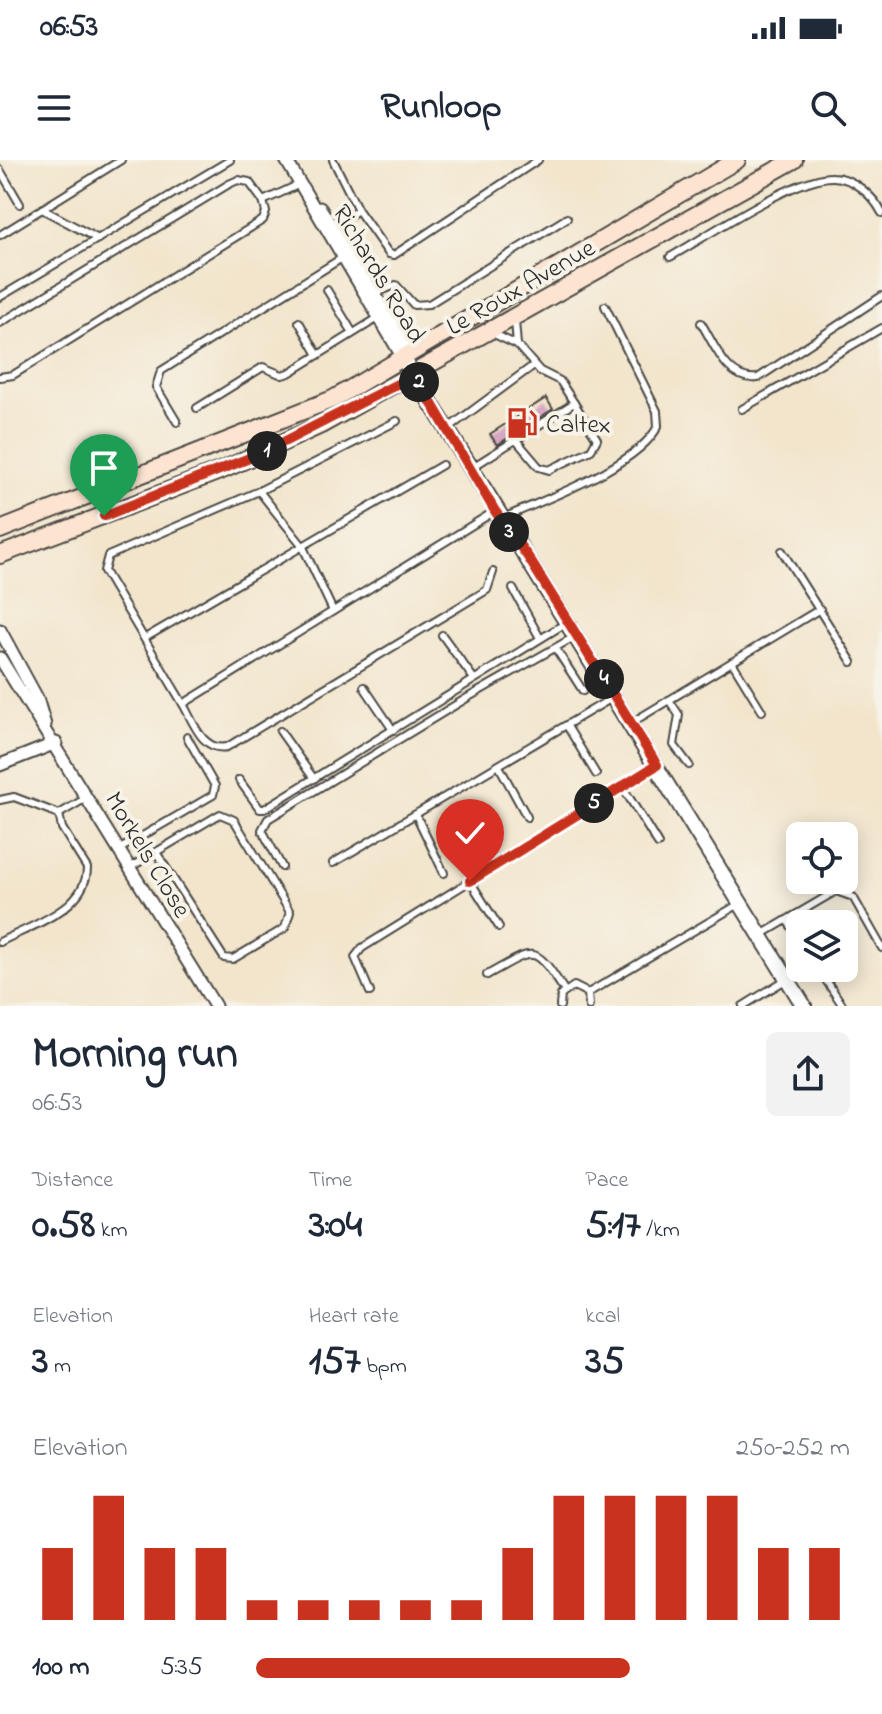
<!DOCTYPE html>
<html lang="en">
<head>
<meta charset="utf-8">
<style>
	body { margin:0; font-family:"Indie Flower",sans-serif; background:#f2f2f3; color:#1f2937; height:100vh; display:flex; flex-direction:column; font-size:30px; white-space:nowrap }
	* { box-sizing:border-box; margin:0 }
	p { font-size:26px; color:#747a83 }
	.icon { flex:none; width:44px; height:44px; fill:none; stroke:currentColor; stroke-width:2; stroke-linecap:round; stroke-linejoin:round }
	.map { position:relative; height:846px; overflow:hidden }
	.panel { display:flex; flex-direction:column; background:#fff; flex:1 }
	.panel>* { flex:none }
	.controls { position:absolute; left:786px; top:662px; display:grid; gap:16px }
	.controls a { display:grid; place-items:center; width:72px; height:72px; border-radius:12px; background:#fff; box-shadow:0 4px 20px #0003; font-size:40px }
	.pin { position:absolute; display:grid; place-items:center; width:68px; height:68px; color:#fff; margin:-82px -34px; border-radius:50% 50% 50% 0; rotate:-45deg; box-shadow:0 0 8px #0007 }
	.pin .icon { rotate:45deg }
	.km { position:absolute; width:40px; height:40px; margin:-20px; border-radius:50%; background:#222; color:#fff; font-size:22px; line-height:40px; text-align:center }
	.round { display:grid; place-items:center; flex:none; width:84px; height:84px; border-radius:12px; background:#f2f2f3 }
	.overview { display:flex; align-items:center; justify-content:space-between; height:136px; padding:0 32px }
	h1 { font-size:44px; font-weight:700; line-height:60px }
	.figures { display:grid; grid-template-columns:repeat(3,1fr); gap:12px; height:136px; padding:8px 32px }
	.figures div { display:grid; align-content:center }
	.figures b { font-size:40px; font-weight:700 }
	.figures small { font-size:22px; font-weight:400 }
	.figures p { font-size:22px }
	.chart { height:224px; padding:16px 32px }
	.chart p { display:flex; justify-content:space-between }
	.chart svg { width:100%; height:144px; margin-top:8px; stroke:#c8321e; stroke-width:6 }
	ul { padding:0 32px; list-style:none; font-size:26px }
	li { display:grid; grid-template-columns:128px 96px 1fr; align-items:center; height:60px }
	li i { height:20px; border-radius:10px; background:#c8321e }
	.status { display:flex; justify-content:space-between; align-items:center; height:56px; padding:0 40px; background:#fff; direction:ltr }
	.status svg { height:22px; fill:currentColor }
	header { display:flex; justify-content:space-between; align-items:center; height:104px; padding:0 32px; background:#fff; font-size:36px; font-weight:700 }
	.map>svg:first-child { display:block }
	.building { fill:#d6a8c2 }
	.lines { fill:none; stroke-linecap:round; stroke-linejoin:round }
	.service-casing { stroke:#494743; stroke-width:10 }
	.minor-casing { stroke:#494743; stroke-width:15 }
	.tertiary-casing { stroke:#494743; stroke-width:18 }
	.secondary-casing { stroke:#494743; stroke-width:20 }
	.service { stroke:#fff; stroke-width:6 }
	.minor { stroke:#fff; stroke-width:11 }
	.tertiary { stroke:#fff; stroke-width:14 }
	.secondary { stroke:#fde4d1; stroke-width:16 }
	.route-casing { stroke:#fff; stroke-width:16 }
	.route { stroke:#c8321e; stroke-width:10 }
	.labels { text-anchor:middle; stroke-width:8; stroke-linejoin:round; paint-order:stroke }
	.street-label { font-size:26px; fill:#2b2b2b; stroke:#f7f3e8 }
	.poi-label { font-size:26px; fill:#2b2b2b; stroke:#f7f3e8; text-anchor:start }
</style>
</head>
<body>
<div class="status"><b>06:53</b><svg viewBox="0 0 49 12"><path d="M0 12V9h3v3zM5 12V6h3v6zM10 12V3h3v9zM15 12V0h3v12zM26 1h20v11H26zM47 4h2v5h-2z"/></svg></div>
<header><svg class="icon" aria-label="menu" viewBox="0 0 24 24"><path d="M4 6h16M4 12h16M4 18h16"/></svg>Runloop<svg class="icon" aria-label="search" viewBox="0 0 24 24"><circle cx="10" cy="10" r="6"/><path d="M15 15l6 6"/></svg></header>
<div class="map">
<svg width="882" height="846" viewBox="0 0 882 846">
	<rect width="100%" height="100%" fill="#f7f3e8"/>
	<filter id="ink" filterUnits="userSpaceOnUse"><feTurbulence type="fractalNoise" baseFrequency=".0125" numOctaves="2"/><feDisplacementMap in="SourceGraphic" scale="16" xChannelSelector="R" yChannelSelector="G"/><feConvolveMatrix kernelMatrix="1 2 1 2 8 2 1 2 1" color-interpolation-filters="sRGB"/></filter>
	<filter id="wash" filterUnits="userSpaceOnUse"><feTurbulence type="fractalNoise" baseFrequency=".006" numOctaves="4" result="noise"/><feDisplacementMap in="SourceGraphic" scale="32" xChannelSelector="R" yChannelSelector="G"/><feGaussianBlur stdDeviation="1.8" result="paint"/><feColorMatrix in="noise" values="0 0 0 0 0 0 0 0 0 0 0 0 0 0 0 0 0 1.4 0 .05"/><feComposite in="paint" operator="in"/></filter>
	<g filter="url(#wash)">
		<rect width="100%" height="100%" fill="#f2e5cc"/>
		<g id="blocks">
			<path class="building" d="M 546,238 L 553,249 L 497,285 L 490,274 Z"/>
		</g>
	</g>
	<g filter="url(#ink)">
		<use href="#blocks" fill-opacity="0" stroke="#494743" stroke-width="2"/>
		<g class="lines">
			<defs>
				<g id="service">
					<path d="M 333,0 L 358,50 L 389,94 L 394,95 L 538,0"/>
					<path d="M 0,10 L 20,44"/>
					<path d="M 42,49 L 98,79"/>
					<path d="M 333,66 L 358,50"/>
					<path d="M 0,75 L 121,0"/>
					<path d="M 670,97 C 706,77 795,16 833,17 C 853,17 874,37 882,53"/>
					<path d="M 327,130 L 353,173"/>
					<path d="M 375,133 L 396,125 L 414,145 L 429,144 L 567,58"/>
					<path d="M 0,137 L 230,0"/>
					<path d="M 515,161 L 517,185"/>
					<path d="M 299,162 L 318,195"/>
					<path d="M 0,163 L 229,24 L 238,20 L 249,22 L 263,41"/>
					<path d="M 701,163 C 715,185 727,222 758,218 L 882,136"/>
					<path d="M 492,173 L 517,185 L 540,211 L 560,221 L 597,279 L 591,290 L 549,310 L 539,307 L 516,280"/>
					<path d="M 0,217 L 13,215 L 263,60 L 266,52 L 263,41 L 300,24"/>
					<path d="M 197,248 L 263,207 L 282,215 L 289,213 L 378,158"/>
					<path d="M 742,249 L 882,168"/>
					<path d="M 397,261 L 259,331 L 108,396 L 104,411 L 183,544 L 495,351"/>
					<path d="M 177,262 L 156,227 L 161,211 L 342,98"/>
					<path d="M 454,264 L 534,205"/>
					<path d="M 471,308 L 574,243"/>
					<path d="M 259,331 L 302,385 L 333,451"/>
					<path d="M 508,356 C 548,338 639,305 658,266 L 657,251 L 605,146"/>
					<path d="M 782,391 L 852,502"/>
					<path d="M 513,429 L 540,478"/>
					<path d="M 442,475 L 474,519"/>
					<path d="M 145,478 L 442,305"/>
					<path d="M 556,489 L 583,531"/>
					<path d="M 732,502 L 762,551"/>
					<path d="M 364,527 L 393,570"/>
					<path d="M 669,540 L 679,555 L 674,585 L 689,605"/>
					<path d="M 183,544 C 193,561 202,592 227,587 L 487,430 L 493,412"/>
					<path d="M 631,563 L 820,449"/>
					<path d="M 567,566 L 596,614"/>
					<path d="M 280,571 L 314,619"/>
					<path d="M 499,606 L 527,657"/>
					<path d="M 239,620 L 260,649 L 264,649 L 566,463"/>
					<path d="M 622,626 L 658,684"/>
					<path d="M 0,640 L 14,637 L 59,654"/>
					<path d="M 59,654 L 88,637"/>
					<path d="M 416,655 L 444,713"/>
					<path d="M 120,689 L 213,635 L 215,626 L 187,577"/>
					<path d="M 333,703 L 612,538"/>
					<path d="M 131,707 L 220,654 L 234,660 L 290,752 L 285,768 L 233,799 L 224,798 L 156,692"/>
					<path d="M 282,707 L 262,670 L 268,659 L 467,538 L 574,477"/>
					<path d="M 470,721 L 499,767"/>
					<path d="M 787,760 L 800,780"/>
					<path d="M 761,775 L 836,731 L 853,737 L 882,788"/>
					<path d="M 0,782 C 30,766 87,749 87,708 L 62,668 L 59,654"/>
					<path d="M 818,808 L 843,846"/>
					<path d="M 487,815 C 535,789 533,782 564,830"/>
					<path d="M 370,832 L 355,797 L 362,788 L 654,607"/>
					<path d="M 588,833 L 741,743"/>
					<path d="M 560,846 L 561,835 L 574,826 L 588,833 L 589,846"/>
					<path d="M 743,846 L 787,819"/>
				</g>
				<g id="minor">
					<path d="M 286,0 L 403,198"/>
					<path d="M 320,48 L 412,193"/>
					<path d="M 0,470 L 37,538 L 45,565"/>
					<path d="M 0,498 L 215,846"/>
					<path d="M 0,605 L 56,583"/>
				</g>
				<path id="tertiary" d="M 403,198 L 804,846"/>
				<g id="secondary">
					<path d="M 0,370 L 333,239 L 737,0"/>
					<path d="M 0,395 L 225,309 L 321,265 L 794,0"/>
				</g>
			</defs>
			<use href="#service" class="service-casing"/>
			<use href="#minor" class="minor-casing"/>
			<use href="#tertiary" class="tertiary-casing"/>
			<use href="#secondary" class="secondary-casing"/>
			<use href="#service" class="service"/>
			<use href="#minor" class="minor"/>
			<use href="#tertiary" class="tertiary"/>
			<use href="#secondary" class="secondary"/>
		</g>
	</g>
	<g class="lines" filter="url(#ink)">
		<defs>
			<path id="route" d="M 104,356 L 262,293 L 415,215 L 495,351 L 528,397 L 657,605 L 470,721"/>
		</defs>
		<use href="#route" class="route-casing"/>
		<use href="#route" class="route"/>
	</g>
	<defs>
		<symbol id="fuel-bare" viewBox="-9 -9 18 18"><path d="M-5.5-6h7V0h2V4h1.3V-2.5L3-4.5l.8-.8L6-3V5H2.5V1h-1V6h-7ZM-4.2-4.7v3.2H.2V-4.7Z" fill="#c8321e" stroke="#f7f3e8" stroke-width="2.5" paint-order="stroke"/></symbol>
	</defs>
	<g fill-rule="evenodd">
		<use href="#fuel-bare" x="500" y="241" width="44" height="44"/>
	</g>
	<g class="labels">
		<g class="street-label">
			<text transform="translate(380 113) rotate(59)" y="9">Richards Road</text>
			<text transform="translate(520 126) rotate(-30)" y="9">Le Roux Avenue</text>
			<text transform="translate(149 694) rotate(59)" y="9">Morkels Close</text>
		</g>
		<g class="poi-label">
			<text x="546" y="272">Caltex</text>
		</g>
	</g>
</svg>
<div class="controls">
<a><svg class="icon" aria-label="locate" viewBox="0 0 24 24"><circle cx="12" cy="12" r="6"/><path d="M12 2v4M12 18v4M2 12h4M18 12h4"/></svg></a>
<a><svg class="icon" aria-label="layers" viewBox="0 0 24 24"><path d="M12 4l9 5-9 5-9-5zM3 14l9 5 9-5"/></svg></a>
</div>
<div class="pin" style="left:104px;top:356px;background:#1e9e55"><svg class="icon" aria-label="arrive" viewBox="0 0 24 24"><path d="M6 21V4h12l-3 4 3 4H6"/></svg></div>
<div class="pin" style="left:470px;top:721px;background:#d93025"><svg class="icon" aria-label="check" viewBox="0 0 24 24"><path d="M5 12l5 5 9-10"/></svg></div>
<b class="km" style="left:267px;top:291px">1</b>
<b class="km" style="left:419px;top:222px">2</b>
<b class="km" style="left:509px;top:372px">3</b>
<b class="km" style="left:604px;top:519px">4</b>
<b class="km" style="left:594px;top:643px">5</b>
</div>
<section class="panel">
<div class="overview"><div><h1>Morning run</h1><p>06:53</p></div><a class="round"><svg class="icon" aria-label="share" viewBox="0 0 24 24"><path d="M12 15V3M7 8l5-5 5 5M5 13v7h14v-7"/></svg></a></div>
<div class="figures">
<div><p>Distance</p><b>0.58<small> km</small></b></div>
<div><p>Time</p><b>3:04</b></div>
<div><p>Pace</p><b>5:17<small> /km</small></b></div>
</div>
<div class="figures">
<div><p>Elevation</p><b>3<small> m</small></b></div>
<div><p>Heart rate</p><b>157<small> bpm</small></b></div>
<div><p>kcal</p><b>35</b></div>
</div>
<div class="chart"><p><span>Elevation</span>250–252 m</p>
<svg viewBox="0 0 160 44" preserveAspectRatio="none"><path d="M5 44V22M15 44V6M25 44V22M35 44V22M45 44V38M55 44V38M65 44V38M75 44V38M85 44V38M95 44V22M105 44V6M115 44V6M125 44V6M135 44V6M145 44V22M155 44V22"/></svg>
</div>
<ul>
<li><b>100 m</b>5:35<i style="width:63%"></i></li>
</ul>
</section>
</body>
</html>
